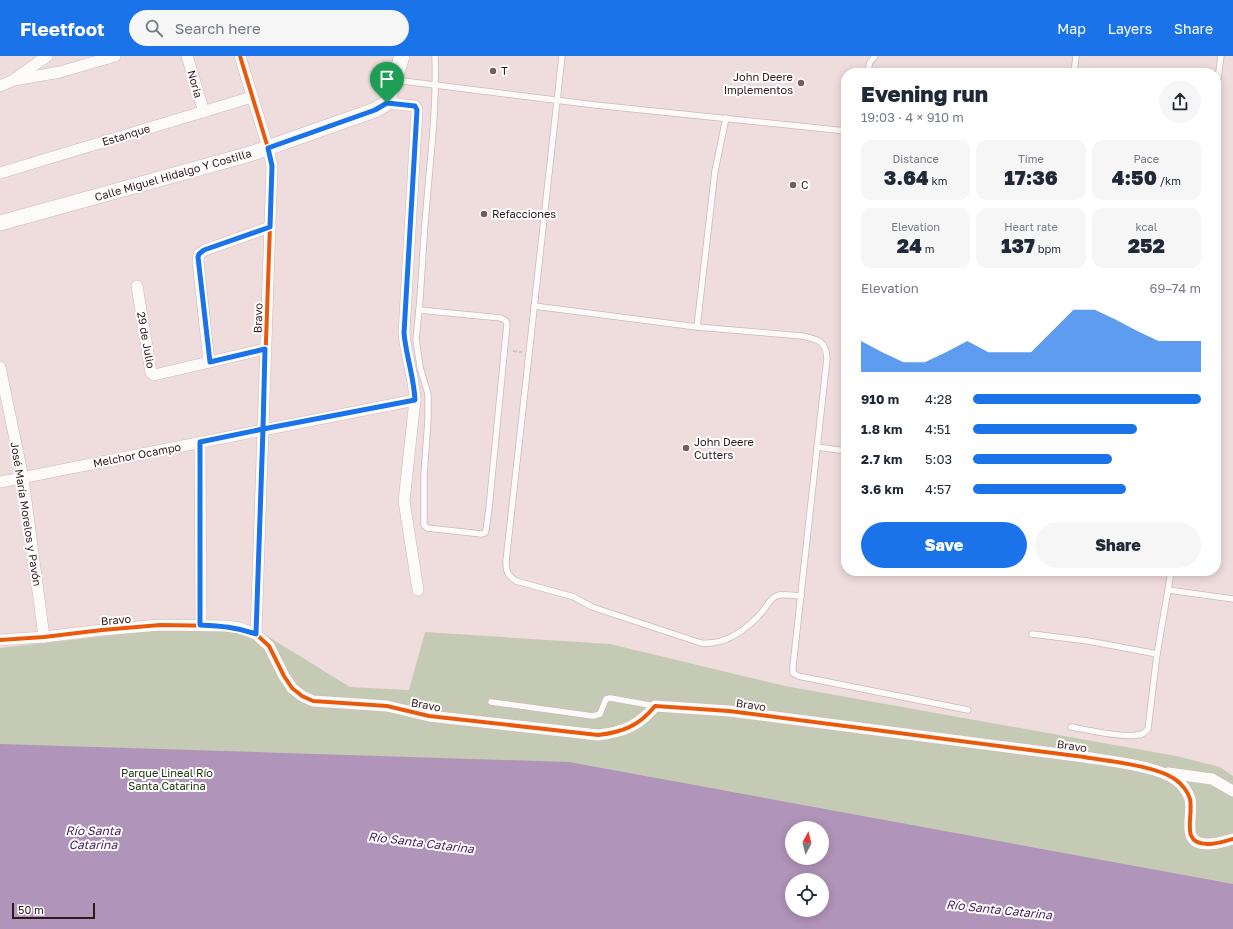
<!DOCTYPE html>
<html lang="en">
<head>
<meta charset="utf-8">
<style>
	body { margin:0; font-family:"Golos Text",sans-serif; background:#f6f6f7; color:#1f2937; height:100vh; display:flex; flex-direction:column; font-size:15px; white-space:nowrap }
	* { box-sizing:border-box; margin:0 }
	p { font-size:13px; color:#747a83 }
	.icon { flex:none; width:22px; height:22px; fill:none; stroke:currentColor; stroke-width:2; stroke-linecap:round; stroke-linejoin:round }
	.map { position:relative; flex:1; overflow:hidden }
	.side { position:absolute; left:841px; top:12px; width:380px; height:508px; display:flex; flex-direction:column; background:#fff; border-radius:16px; box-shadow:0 2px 10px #0003 }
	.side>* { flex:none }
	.needle { width:26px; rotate:7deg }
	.tools { position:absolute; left:785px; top:765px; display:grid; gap:8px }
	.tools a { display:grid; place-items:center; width:44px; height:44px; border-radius:50%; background:#fff; box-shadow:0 2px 10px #0003; font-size:20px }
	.scale { position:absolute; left:12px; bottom:10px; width:83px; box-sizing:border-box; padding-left:4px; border:2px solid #33171a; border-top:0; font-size:11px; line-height:14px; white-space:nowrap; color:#33171a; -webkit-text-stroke:3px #fff; paint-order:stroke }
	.pin { position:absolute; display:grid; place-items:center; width:34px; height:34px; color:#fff; margin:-41px -17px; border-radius:50% 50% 50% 0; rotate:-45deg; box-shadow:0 0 4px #0007 }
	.pin .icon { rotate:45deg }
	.round { display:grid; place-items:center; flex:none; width:42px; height:42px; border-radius:21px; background:#f6f6f7 }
	.overview { display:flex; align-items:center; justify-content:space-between; height:68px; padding:0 20px }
	h1 { font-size:22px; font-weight:800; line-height:30px }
	.figures { display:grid; grid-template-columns:repeat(3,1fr); gap:6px; height:68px; padding:4px 20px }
	.figures div { display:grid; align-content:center; border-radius:10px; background:#f6f6f7; text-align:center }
	.figures b { font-size:20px; font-weight:800 }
	.figures small { font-size:11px; font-weight:400 }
	.figures p { font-size:11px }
	.chart { height:112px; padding:8px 20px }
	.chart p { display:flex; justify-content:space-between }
	.chart svg { width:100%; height:72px; margin-top:4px; fill:#1a73e8; opacity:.7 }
	.cta { display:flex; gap:8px; margin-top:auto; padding:8px 20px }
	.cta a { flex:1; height:46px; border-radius:24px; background:#1a73e8; color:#fff; font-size:16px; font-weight:800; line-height:46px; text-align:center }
	.cta a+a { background:#f6f6f7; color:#1f2937 }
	ul { padding:0 20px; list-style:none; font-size:13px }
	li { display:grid; grid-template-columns:64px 48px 1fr; align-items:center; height:30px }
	li i { height:10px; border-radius:5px; background:#1a73e8 }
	header { display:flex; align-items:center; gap:24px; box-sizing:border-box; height:56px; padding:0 20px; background:#1a73e8; color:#fff }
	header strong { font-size:19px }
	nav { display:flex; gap:22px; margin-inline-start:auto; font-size:14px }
	.search { width:280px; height:36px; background:#f6f6f7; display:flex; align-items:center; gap:10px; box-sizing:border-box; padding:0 14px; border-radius:22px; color:#747a83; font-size:15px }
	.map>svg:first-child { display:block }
	.green { fill:#c5cab4; fill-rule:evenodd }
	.water { fill:#b194b9; fill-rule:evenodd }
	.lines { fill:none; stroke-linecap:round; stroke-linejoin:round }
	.lane-casing { stroke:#ceb8ba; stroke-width:7 }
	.street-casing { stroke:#ceb8ba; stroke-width:12 }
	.secondary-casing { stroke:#ceb8ba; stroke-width:16 }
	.path { stroke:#cac2c3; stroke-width:2; stroke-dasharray:4 2; stroke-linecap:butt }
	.lane { stroke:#fdfafa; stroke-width:5.5 }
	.street { stroke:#fdfafa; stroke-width:11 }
	.secondary { stroke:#fdfafa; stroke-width:15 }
	.cycleway-casing { stroke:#fff; stroke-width:6 }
	.cycleway { stroke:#e8590c; stroke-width:4 }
	.route-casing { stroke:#fff; stroke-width:8 }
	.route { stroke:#1a73e8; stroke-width:5 }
	.poi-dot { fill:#755c5f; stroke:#fff; stroke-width:1.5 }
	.labels { text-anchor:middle; stroke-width:4; stroke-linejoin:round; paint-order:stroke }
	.poi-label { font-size:11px; fill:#33171a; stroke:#fff; text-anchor:start }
	.street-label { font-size:11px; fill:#33171a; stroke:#fff }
	.park-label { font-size:11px; fill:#20360e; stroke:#fff }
	.water-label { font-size:12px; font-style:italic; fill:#4e2263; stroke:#fff }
</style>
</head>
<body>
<header>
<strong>Fleetfoot</strong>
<div class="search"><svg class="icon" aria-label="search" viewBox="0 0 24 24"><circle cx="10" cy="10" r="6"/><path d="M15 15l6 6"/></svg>Search here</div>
<nav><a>Map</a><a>Layers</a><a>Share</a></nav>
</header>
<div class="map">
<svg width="1233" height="873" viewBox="0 0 1233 873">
	<rect width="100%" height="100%" fill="#efddde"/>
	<path class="green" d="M 167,573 L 259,575 L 350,631 L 409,634 L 425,576 L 610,588 L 785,630 L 1176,700 L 1220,711 L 1233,720 L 1233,873 L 0,873 L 0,592 ZM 792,772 L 822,772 L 822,802 L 792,802 ZM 792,824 L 822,824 L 822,854 L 792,854 Z"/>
	<path class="water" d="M 0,688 L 569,706 L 1233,828 L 1233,873 L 0,873 ZM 792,772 L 822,772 L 822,802 L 792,802 ZM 792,824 L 822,824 L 822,854 L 792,854 Z"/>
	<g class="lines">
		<defs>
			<g id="lane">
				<path d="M 562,0 L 506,505 C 506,515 507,519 516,525 L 574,541 L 592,551 L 701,587 C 725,589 746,574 762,556 C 766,551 770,543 776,540 C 783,537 793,540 801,540"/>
				<path d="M 867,17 L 870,6 L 875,0"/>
				<path d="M 1074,17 L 1076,0"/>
				<path d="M 395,24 L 595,49 L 846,75"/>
				<path d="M 1216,37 L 1221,0"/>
				<path d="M 534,250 L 697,271 L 802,280 C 817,283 826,285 827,302 L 793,610 L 793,617 L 798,620 L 968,654"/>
				<path d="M 419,254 L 501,262 L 506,265 L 507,268 L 489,452 L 486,474 L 485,477 L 482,478 L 427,472 L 424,469 L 424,419 L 428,364 L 428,338 L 420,311 L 416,283 Z"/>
				<path d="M 419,254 C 422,221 423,188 426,156 C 430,104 437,52 435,0"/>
				<path d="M 697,271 L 715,115 L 726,62"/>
				<path d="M 817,391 L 846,395"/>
				<path d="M 1171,515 L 1168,534 L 1233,543"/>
				<path d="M 1032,578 L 1088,585 L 1157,598"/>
				<path d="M 491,646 L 593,660 L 600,658 L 606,643 L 610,642 L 655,650"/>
				<path d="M 1071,671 C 1088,674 1122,682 1137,679 C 1142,679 1145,677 1148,673 L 1157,598 L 1168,534"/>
			</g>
			<g id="street">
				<path d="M 187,0 L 204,56"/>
				<path d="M 240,0 L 268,92 L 272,110 L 256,578"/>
				<path d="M 15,23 L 47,0"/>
				<path d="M 0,30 L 14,24 L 60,16 L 115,0"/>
				<path d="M 387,47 L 415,50 L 417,54 L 404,277 C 406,300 414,321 415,344 L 404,445 L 418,534"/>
				<path d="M 0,117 L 252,41"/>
				<path d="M 137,230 L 151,316 L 154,319 L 265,293"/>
				<path d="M 209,306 L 198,205 L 199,198 L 205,194 L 270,171"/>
				<path d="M 0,311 L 23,422 L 44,581"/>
				<path d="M 200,386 L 201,569"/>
				<path d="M 0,426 L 415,344"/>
				<path d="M 0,584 L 44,581 L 102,574 L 160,569 L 226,570 L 240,572 L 256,578 L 269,590 L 284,620 L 292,632 L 302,640 L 313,645 L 387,650 L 429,660 L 598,679 C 623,676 639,670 655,650 L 729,655 L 1084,701 C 1108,705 1158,710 1176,724 C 1182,728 1188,736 1190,743 C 1194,761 1179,789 1209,788 C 1217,788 1225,785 1233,783"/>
				<path d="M 1168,717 L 1212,723 L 1233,735"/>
			</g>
			<path id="secondary" d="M 0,167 L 250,98 L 375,54 L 387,47 L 388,44 L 402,0"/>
		</defs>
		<use href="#lane" class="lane-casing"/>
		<use href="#street" class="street-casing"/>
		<use href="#secondary" class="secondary-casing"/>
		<path class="path" d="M 513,295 L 522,296"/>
		<use href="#lane" class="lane"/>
		<use href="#street" class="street"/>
		<use href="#secondary" class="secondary"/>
		<defs>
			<g id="cycleway">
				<path d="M 240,0 L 268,92 L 272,110 L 256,578"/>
				<path d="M 0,584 L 44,581 L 102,574 L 160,569 L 226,570 L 240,572 L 256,578 L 269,590 L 284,620 L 292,632 L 302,640 L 313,645 L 387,650 L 429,660 L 598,679 C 623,676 639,670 655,650 L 729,655 L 1084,701 C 1108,705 1158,710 1176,724 C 1182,728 1188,736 1190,743 C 1194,761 1179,789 1209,788 C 1217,788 1225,785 1233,783"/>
			</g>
		</defs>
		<use href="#cycleway" class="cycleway-casing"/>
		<use href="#cycleway" class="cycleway"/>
	</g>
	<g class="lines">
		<defs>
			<path id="route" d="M 387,47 L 375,54 L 268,92 L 272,110 L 270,171 L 204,194 L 199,198 L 198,201 L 210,306 L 265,293 L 263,373 L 200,386 L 200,569 C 220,570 237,571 256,578 L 263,373 L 415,344 C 414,321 406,300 404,277 L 417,54 L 415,50 L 387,47"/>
		</defs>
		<use href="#route" class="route-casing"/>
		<use href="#route" class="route"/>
	</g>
	<g class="poi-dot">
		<circle cx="493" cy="15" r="4"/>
		<circle cx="801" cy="27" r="4"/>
		<circle cx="793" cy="129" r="4"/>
		<circle cx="484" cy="158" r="4"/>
		<circle cx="686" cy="392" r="4"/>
	</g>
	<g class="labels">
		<g class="poi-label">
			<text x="501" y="19">T</text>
			<text x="793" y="25" text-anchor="end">John Deere<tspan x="793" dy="13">Implementos</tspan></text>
			<text x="801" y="133">C</text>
			<text x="492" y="162">Refacciones</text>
			<text x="694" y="390">John Deere<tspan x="694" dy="13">Cutters</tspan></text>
		</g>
		<g class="street-label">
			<text transform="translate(195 28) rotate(74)" y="4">Noria</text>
			<text transform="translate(126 79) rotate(-17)" y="4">Estanque</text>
			<text transform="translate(173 119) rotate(-16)" y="4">Calle Miguel Hidalgo Y Costilla</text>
			<text transform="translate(258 262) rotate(-88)" y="4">Bravo</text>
			<text transform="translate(146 284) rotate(80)" y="4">29 de Julio</text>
			<text transform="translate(137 399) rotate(-11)" y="4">Melchor Ocampo</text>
			<text transform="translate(26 458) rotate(81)" y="4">José María Morelos y Pavón</text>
			<text transform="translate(116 564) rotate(-5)" y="4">Bravo</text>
			<text transform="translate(426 649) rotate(10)" y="4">Bravo</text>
			<text transform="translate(751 649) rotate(8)" y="4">Bravo</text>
			<text transform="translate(1072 690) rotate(8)" y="4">Bravo</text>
		</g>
		<g class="park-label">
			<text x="167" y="721">Parque Lineal Río<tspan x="167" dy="13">Santa Catarina</tspan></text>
		</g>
		<g class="water-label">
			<text x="93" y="779">Río Santa<tspan x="93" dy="14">Catarina</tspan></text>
			<text transform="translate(421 787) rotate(7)" y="4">Río Santa Catarina</text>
			<text transform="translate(999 854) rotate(6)" y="4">Río Santa Catarina</text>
		</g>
	</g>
</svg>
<div class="tools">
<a><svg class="needle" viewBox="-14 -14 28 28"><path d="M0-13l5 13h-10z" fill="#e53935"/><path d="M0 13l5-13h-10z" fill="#747a83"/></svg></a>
<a><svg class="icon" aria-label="locate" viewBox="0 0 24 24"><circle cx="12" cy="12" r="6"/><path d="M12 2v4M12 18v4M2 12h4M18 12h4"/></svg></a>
</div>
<div class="scale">50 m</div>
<div class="pin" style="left:387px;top:47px;background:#1e9e55"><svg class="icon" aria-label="arrive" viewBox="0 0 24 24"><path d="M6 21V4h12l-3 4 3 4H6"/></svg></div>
<section class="side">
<div class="overview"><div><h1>Evening run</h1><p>19:03 · 4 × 910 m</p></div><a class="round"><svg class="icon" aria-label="share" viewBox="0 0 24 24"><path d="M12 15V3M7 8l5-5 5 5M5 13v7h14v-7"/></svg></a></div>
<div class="figures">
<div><p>Distance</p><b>3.64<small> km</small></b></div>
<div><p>Time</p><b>17:36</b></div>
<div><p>Pace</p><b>4:50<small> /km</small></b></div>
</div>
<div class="figures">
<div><p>Elevation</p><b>24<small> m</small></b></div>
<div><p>Heart rate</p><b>137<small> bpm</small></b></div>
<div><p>kcal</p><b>252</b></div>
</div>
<div class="chart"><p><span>Elevation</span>69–74 m</p>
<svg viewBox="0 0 160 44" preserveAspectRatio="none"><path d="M0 44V25L10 32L20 38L30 38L40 32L50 25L60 32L70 32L80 32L90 19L100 6L110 6L120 12L130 19L140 25L150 25L160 25V44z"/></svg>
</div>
<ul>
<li><b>910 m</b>4:28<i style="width:100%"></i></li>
<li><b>1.8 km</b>4:51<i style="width:72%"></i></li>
<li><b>2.7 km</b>5:03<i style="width:61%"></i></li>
<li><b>3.6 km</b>4:57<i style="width:67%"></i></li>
</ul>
<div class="cta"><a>Save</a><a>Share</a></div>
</section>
</div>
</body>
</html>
